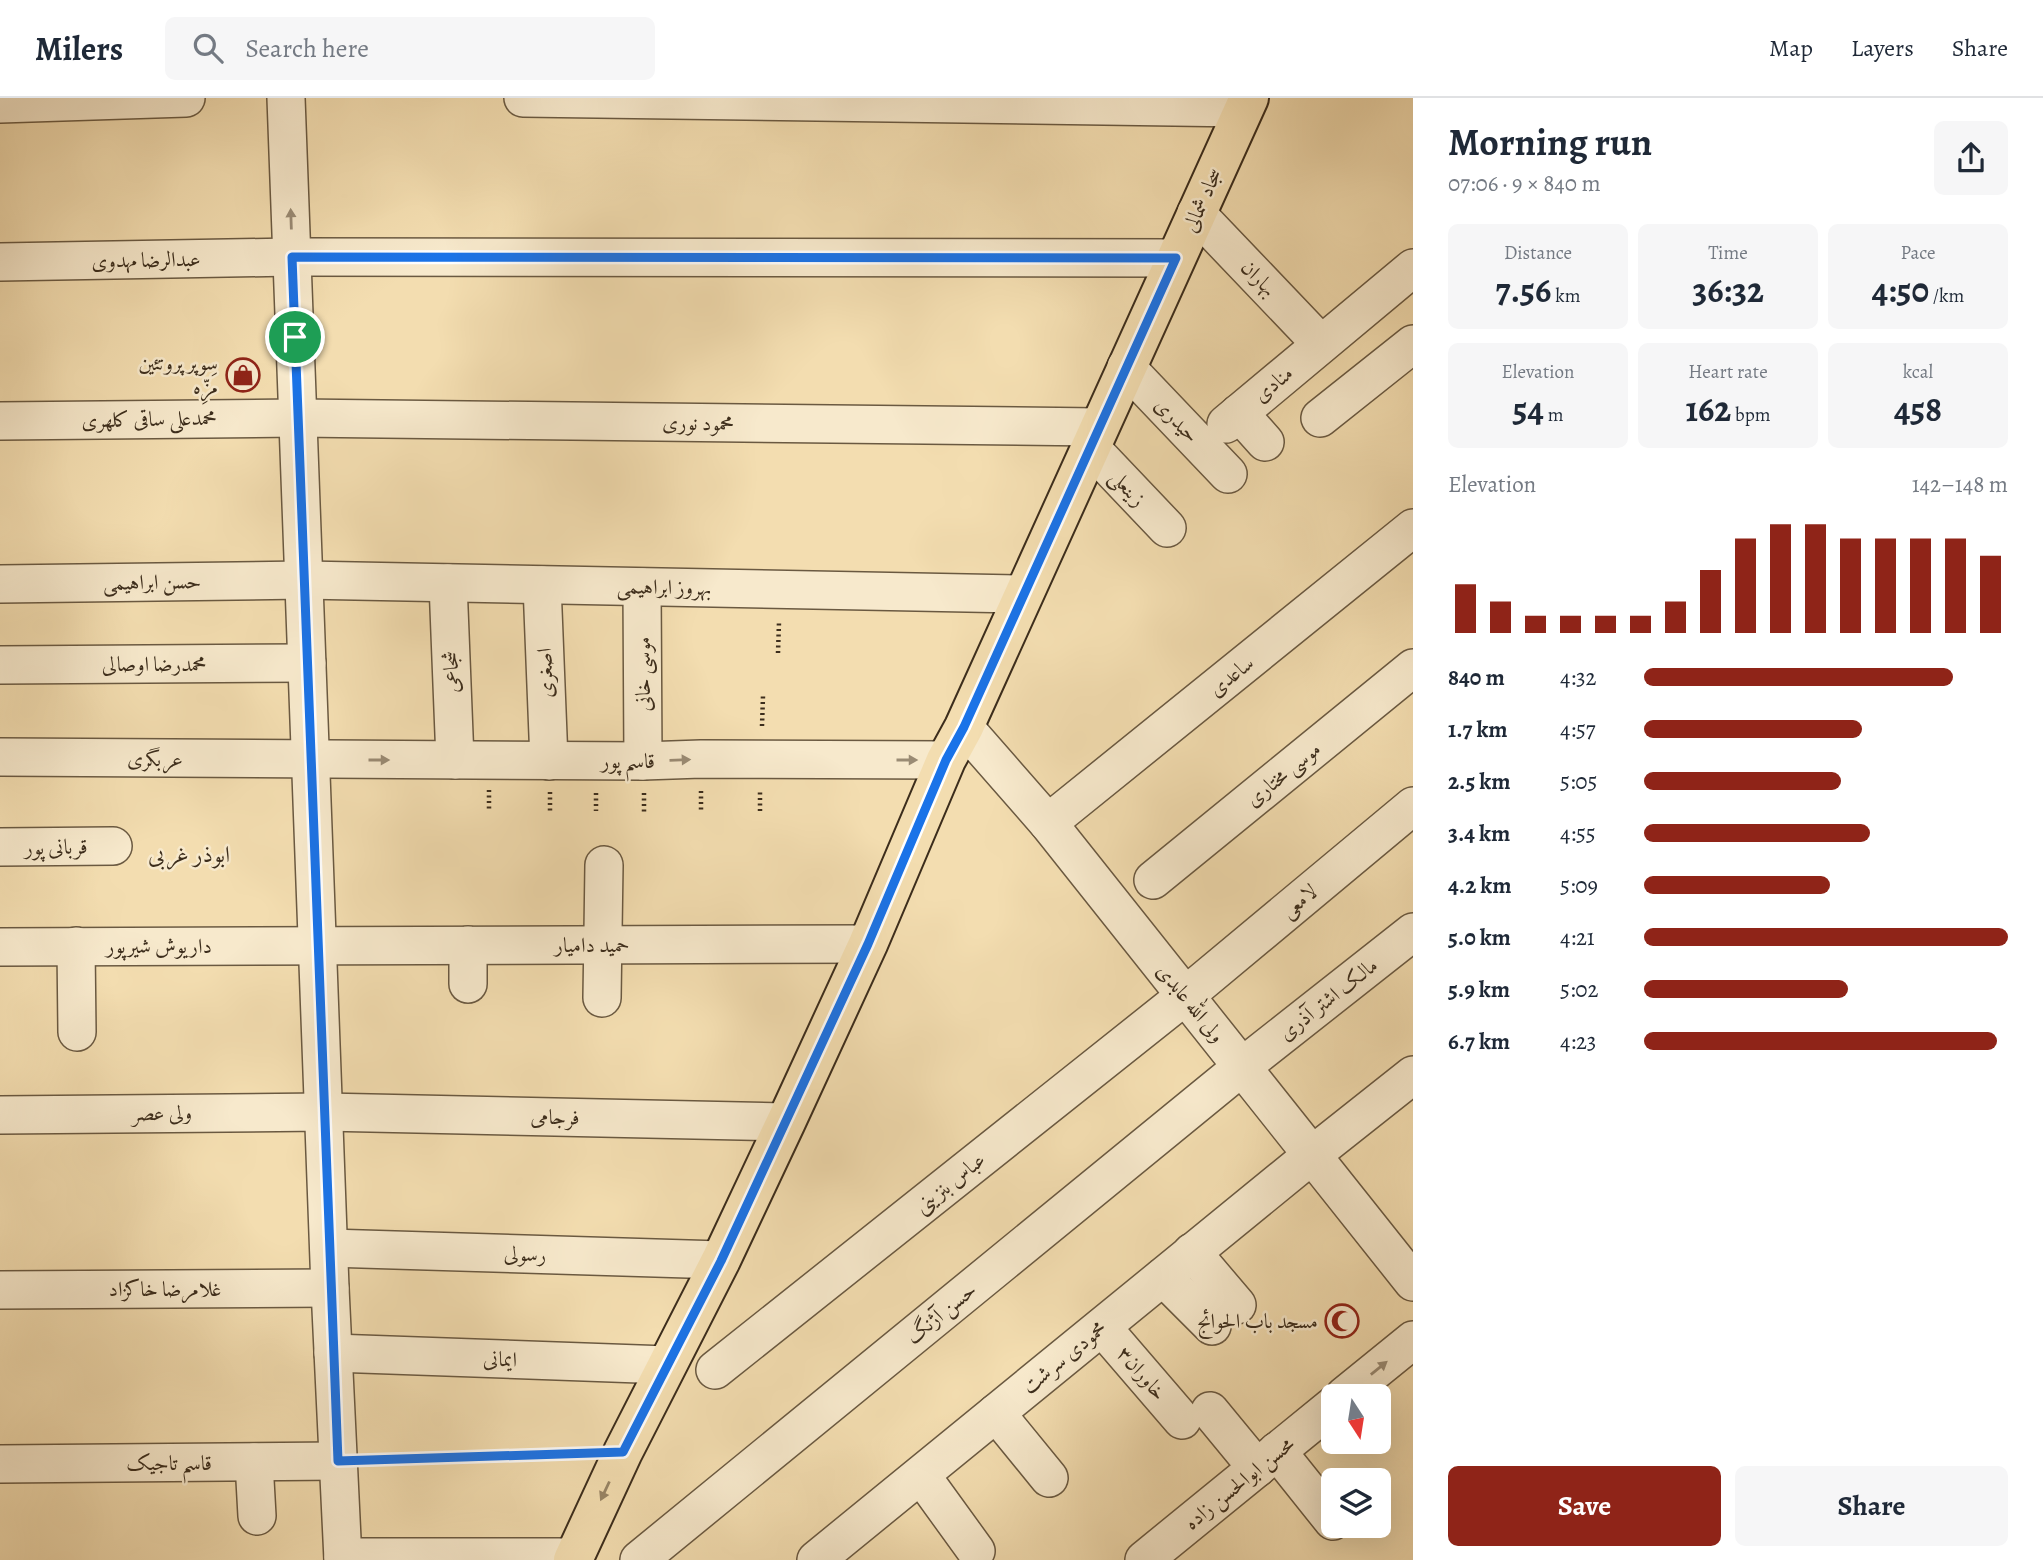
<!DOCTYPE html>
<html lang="en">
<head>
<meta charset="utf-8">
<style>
	body { margin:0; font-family:Alegreya,Amiri,serif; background:#f6f6f7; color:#1f2937; height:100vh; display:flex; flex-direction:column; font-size:26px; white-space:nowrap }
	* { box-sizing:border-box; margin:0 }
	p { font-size:23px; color:#747a83 }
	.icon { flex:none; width:38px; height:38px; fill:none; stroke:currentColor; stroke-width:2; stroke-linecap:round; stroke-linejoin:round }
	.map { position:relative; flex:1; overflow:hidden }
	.details { display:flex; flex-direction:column; background:#fff; width:630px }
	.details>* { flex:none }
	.needle { width:46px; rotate:168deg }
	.controls { position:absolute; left:1321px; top:1286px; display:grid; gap:14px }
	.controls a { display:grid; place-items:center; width:70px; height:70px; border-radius:10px; background:#fff; box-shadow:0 7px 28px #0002; font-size:35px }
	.pin { position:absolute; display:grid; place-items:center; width:60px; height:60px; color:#fff; margin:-30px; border:4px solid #fff; border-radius:50%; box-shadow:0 2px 7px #0007 }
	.round { display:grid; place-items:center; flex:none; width:74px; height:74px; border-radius:10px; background:#f6f6f7 }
	.overview { display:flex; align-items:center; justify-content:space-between; height:119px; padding:0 35px }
	h1 { font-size:38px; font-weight:600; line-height:52px }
	.figures { display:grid; grid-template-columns:repeat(3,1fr); gap:10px; height:119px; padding:7px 35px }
	.figures div { display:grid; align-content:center; border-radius:10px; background:#f6f6f7; text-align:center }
	.figures b { font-size:35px; font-weight:600 }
	.figures small { font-size:19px; font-weight:400 }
	.figures p { font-size:19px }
	.chart { height:196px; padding:14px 35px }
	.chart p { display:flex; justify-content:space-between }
	.chart svg { width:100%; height:126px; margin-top:7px; stroke:#8f2418; stroke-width:6 }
	.cta { display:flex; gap:14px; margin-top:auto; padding:14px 35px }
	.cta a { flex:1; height:80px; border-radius:10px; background:#8f2418; color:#fff; font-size:28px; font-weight:600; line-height:80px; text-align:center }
	.cta a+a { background:#f6f6f7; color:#1f2937 }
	ul { padding:0 35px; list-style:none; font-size:23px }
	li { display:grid; grid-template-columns:112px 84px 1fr; align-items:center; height:52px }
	li i { height:18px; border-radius:9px; background:#8f2418 }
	header { display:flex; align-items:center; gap:42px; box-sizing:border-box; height:98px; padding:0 35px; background:#fff; border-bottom:2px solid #e0e1e3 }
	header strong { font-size:33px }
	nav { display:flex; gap:38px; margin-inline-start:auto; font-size:24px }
	.search { width:490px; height:63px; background:#f6f6f7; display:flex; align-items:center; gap:18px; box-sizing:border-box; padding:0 24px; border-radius:10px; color:#747a83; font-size:26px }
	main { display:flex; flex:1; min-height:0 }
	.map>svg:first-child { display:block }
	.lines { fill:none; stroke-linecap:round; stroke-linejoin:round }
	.minor-casing { stroke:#6a5941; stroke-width:40 }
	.major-casing { stroke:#3c2d1c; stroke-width:42 }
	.path { stroke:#3c2d1c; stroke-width:4.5; stroke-dasharray:2 3.5; stroke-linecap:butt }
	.minor { stroke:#f7e9cc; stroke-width:37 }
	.major { stroke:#f3ddb0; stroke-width:38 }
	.oneway { fill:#9a8b74 }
	.oneway2 { fill:#988566 }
	.route-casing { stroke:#fff; stroke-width:14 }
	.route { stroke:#1a73e8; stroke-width:9 }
	.labels { text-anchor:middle; stroke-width:5; stroke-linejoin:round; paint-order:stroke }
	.street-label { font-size:21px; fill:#3c2d1c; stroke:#f7e9cc }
	.poi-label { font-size:21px; fill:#3c2d1c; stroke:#f7e9cc; text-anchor:end }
	.neighbourhood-label { font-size:23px; fill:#3c2d1c; stroke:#f7e9cc }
</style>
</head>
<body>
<header>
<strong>Milers</strong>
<div class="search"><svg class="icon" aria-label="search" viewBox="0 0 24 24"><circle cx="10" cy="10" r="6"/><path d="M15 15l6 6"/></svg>Search here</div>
<nav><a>Map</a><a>Layers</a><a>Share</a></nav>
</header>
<main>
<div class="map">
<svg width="1413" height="1462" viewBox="0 0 1413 1462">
	<rect width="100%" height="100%" fill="#f3ddb0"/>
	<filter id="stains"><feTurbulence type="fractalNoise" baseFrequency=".00286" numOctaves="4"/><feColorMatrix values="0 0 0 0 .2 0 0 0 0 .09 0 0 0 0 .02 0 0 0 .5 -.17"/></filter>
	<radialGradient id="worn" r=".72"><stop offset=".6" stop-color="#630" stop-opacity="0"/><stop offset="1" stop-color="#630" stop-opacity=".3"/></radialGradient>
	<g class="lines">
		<defs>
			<g id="minor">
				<path d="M 286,0 L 330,1190 L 343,1462"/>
				<path d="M 523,0 L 1244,10"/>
				<path d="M 0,6 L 186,0"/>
				<path d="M 1196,115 L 1321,246"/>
				<path d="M 0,164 L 292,159 L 1176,160"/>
				<path d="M 1126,269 L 1228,376"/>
				<path d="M 1239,315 L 1265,344"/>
				<path d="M 1320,320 L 1413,246"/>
				<path d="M 0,323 L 298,320 L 1099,329"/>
				<path d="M 1226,326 L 1413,170"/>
				<path d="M 1090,349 L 1167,430"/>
				<path d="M 448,485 L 455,662"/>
				<path d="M 0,486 L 304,482 L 1024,496"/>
				<path d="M 542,487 L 549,663"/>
				<path d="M 642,489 L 643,663"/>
				<path d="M 0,567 L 307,565"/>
				<path d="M 964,629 L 1048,725 L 1413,1184"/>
				<path d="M 0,659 L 643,663 L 701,661 L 946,662"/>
				<path d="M 1048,725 L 1413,430"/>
				<path d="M 0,749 L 113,748"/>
				<path d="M 1153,782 L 1413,570"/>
				<path d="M 468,847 L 468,886"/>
				<path d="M 76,848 L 77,934"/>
				<path d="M 0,849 L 868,846"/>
				<path d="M 602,900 L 604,767"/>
				<path d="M 0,1017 L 324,1014 L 786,1024"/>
				<path d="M 329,1150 L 721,1162"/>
				<path d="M 1192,1154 L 1237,1207"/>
				<path d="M 1163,1179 L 1212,1228"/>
				<path d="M 0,1192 L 330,1190"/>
				<path d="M 1102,1229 L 1182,1322"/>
				<path d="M 333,1255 L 667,1267"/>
				<path d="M 715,1272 L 1185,898 L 1413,708"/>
				<path d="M 1344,1298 L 1413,1242"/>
				<path d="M 1210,1313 L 1257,1370"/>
				<path d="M 996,1315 L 1049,1380"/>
				<path d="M 1277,1353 L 1333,1423"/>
				<path d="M 254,1364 L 257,1418"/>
				<path d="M 0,1366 L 338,1363"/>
				<path d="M 921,1377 L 976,1453"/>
				<path d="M 343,1459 L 574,1459"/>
				<path d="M 639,1462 L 1243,968 L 1413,834"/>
				<path d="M 816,1462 L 1312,1057 L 1413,977"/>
				<path d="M 1144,1462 L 1334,1307"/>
			</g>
			<path id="major" d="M 573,1462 L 623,1354 L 721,1162 L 786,1024 L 868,846 L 946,662 L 964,629 L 1249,0"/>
		</defs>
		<use href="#minor" class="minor-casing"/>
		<use href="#major" class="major-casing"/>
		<g class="path">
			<path d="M 778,555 L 779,524"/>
			<path d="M 762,628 L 763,598"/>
			<path d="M 489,692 L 489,712"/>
			<path d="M 701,693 L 701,715"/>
			<path d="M 550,694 L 550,714"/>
			<path d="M 596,695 L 596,713"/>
			<path d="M 644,695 L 644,715"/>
			<path d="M 760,713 L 760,693"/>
			<path d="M 368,1362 L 587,1355"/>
		</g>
		<use href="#minor" class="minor"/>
		<use href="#major" class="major"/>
	</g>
	<defs><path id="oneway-solid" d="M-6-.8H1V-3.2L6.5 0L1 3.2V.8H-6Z" transform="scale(1.75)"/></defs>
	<g class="oneway">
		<use href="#oneway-solid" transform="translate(291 121) rotate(-92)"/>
		<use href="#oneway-solid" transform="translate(379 662)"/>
		<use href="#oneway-solid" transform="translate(680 662) rotate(-2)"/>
		<use href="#oneway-solid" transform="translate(907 662)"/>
		<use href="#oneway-solid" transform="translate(1379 1270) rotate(-39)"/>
	</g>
	<use class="oneway2" href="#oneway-solid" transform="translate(605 1393) rotate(115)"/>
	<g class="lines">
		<defs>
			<path id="route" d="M 292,159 L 1176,160 L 964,629 L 946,662 L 868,846 L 721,1163 L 623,1354 L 338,1363 Z"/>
		</defs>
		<use href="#route" class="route-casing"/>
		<use href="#route" class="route"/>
	</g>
	<defs>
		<symbol id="shop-ring" viewBox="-11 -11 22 22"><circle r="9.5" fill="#f7e9cc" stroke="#8f2418" stroke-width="1.5"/><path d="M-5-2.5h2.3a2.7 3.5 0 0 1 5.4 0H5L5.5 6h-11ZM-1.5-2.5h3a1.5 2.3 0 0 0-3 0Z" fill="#8f2418"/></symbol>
		<symbol id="mosque-ring" viewBox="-11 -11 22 22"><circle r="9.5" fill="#f7e9cc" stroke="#8f2418" stroke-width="1.5"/><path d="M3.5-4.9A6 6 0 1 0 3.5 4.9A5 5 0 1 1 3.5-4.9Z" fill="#8f2418"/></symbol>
	</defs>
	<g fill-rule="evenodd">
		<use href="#shop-ring" x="224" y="258" width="38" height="38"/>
		<use href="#mosque-ring" x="1323" y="1204" width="38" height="38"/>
	</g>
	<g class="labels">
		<g class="street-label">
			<text transform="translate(1202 102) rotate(-66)" y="7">سجاد شمالی</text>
			<text transform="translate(146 162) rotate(-1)" y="7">عبدالرضا مهدوی</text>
			<text transform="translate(1259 180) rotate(46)" y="7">بهاران</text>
			<text transform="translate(1273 286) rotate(-40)" y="7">منادی</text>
			<text transform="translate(149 321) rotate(-1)" y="7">محمدعلی ساقی کلهری</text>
			<text transform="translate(1177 322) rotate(46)" y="7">حیدری</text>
			<text transform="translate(698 325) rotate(1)" y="7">محمود نوری</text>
			<text transform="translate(1128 390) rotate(47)" y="7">زینعلی</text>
			<text transform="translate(152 484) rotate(-1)" y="7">حسن ابراهیمی</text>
			<text transform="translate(664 489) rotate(1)" y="7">بهروز ابراهیمی</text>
			<text x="154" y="573">محمدرضا اوصالی</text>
			<text transform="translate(451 574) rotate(-92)" y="7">شجاعی</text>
			<text transform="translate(545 575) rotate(-92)" y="7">اصغری</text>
			<text transform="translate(643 576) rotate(-90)" y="7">موسی خانی</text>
			<text transform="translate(1231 578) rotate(-39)" y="7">ساعدی</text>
			<text transform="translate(155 661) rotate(1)" y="7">عربگری</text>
			<text x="628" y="670">قاسم پور</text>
			<text transform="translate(1283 676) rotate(-39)" y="7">موسی مختاری</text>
			<text transform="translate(56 749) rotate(-1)" y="7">قربانی پور</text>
			<text transform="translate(1299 803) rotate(-40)" y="7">لامعی</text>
			<text x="592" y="854">حمید دامیار</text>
			<text x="159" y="855">داریوش شیرپور</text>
			<text transform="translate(1328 901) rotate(-38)" y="7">مالک اشتر آذری</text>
			<text transform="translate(1191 905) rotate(51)" y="7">ولی الله عابدی</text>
			<text transform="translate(162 1015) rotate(-1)" y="7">ولی عصر</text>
			<text transform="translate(555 1019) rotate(1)" y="7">فرجامی</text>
			<text transform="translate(950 1085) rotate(-39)" y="7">عباس بنزینی</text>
			<text transform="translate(525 1156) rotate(2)" y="7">رسولی</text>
			<text x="165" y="1198">غلامرضا خاکزاد</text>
			<text transform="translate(941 1215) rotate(-39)" y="7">حسن آژنگ</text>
			<text transform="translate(1064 1259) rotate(-39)" y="7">محمودی سرشت</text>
			<text transform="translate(500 1261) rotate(2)" y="7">ایمانی</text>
			<text transform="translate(1142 1275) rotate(49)" y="7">خاوران۳</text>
			<text x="169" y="1372">قاسم تاجیک</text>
			<text transform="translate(1239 1385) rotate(-39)" y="7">محسن ابوالحسن زاده</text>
		</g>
		<g class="poi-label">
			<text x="218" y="272">سوپر پروتئین<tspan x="218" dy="24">مَزِّه</tspan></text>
			<text x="1318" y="1230">مسجد باب الحوائج</text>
		</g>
		<g class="neighbourhood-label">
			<text x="189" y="764">ابوذر غربی</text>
		</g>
	</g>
	<rect width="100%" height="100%" filter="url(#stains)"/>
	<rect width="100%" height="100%" fill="url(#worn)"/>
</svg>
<div class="controls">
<a><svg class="needle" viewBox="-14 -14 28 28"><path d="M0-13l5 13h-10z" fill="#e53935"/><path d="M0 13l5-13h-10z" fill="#747a83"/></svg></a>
<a><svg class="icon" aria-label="layers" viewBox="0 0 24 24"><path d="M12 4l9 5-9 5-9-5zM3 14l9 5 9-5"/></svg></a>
</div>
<div class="pin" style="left:295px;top:239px;background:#1e9e55"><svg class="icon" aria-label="arrive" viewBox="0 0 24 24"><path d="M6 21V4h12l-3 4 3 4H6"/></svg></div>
</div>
<section class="details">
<div class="overview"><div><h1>Morning run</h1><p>07:06 · 9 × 840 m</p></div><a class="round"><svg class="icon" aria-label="share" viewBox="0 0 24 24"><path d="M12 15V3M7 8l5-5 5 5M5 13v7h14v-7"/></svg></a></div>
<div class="figures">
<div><p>Distance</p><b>7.56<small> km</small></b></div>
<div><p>Time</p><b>36:32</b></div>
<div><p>Pace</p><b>4:50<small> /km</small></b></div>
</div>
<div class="figures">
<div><p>Elevation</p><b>54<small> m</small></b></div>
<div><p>Heart rate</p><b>162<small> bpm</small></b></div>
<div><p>kcal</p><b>458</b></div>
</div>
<div class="chart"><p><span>Elevation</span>142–148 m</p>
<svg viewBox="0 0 160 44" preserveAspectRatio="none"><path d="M5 44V27M15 44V33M25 44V38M35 44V38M45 44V38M55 44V38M65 44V33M75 44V22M85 44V11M95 44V6M105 44V6M115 44V11M125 44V11M135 44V11M145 44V11M155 44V17"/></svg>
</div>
<ul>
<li><b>840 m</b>4:32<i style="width:85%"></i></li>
<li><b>1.7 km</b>4:57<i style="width:60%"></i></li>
<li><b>2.5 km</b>5:05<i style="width:54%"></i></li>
<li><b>3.4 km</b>4:55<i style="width:62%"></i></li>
<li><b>4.2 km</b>5:09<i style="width:51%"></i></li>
<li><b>5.0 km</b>4:21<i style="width:100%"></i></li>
<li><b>5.9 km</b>5:02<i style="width:56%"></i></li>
<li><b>6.7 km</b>4:23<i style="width:97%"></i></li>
</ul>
<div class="cta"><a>Save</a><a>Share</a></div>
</section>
</main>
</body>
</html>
